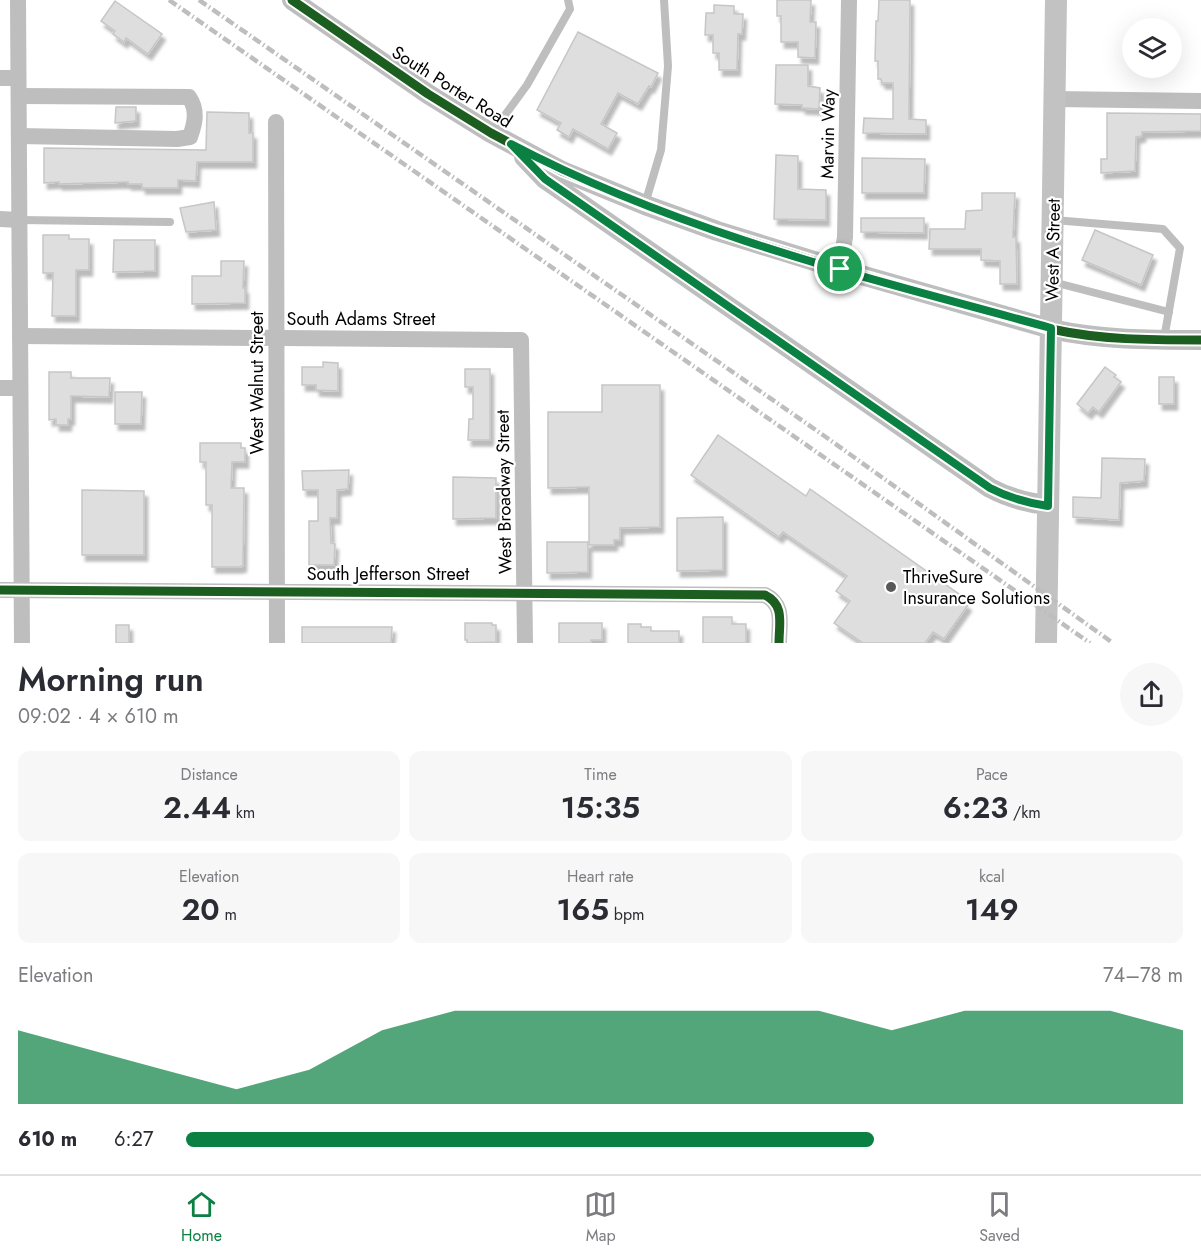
<!DOCTYPE html>
<html lang="en">
<head>
<meta charset="utf-8">
<style>
	body { margin:0; font-family:Jost,sans-serif; background:#f7f7f7; color:#2b2b33; height:100vh; display:flex; flex-direction:column; font-size:22px; white-space:nowrap }
	* { box-sizing:border-box; margin:0 }
	p { font-size:20px; color:#7c7c81 }
	.icon { flex:none; width:33px; height:33px; fill:none; stroke:currentColor; stroke-width:2; stroke-linecap:round; stroke-linejoin:round }
	.map { position:relative; height:643px; overflow:hidden }
	.drawer { display:flex; flex-direction:column; background:#fff; flex:1 }
	.drawer>* { flex:none }
	.controls { position:absolute; left:1122px; top:18px; display:grid; gap:12px }
	.controls a { display:grid; place-items:center; width:60px; height:60px; border-radius:50%; background:#fff; box-shadow:0 6px 24px #0002; font-size:30px }
	.pin { position:absolute; display:grid; place-items:center; width:51px; height:51px; color:#fff; margin:-26px; border:3px solid #fff; border-radius:50%; box-shadow:0 2px 6px #0007 }
	.round { display:grid; place-items:center; flex:none; width:63px; height:63px; border-radius:32px; background:#f7f7f7 }
	.overview { display:flex; align-items:center; justify-content:space-between; height:102px; padding:0 18px }
	h1 { font-size:33px; font-weight:600; line-height:45px }
	.figures { display:grid; grid-template-columns:repeat(3,1fr); gap:9px; height:102px; padding:6px 18px }
	.figures div { display:grid; align-content:center; border-radius:12px; background:#f7f7f7; text-align:center }
	.figures b { font-size:30px; font-weight:600 }
	.figures small { font-size:16px; font-weight:400 }
	.figures p { font-size:16px }
	.chart { height:168px; padding:12px 18px }
	.chart p { display:flex; justify-content:space-between }
	.chart svg { width:100%; height:108px; margin-top:6px; fill:#0b8043; opacity:.7 }
	ul { padding:0 18px; list-style:none; font-size:20px }
	li { display:grid; grid-template-columns:96px 72px 1fr; align-items:center; height:45px }
	li i { height:15px; border-radius:8px; background:#0b8043 }
	.dock { display:flex; justify-content:space-around; align-items:center; height:84px; border-top:2px solid #e1e1e2; background:#fff; font-size:16px; color:#7c7c81 }
	.dock a { display:grid; justify-items:center; gap:3px }
	.dock .selected { color:#0b8043 }
	.map>svg:first-child { display:block }
	.building { fill:#dedede; stroke:#c6c6c6; stroke-width:1.5; filter:url(#shadow) }
	.lines { fill:none; stroke-linecap:round; stroke-linejoin:round }
	.service { stroke:#bebebe; stroke-width:8 }
	.minor { stroke:#bebebe; stroke-width:16 }
	.tertiary { stroke:#bebebe; stroke-width:20 }
	.secondary { stroke:#c2c2c2; stroke-width:22 }
	.rail { stroke:#bebebe; stroke-width:4.5; stroke-dasharray:9 3 1.5 3; stroke-linecap:butt }
	.cycleway-casing { stroke:#fff; stroke-width:13 }
	.cycleway { stroke:#1b5e20; stroke-width:9 }
	.route-casing { stroke:#fff; stroke-width:12 }
	.route { stroke:#0b8043; stroke-width:8 }
	.poi-dot { fill:#595959; stroke:#fff; stroke-width:2 }
	.labels { text-anchor:middle; stroke-width:4.5; stroke-linejoin:round; paint-order:stroke }
	.street-label { font-size:18px; fill:#000; stroke:#fff }
	.poi-label { font-size:18px; fill:#000; stroke:#fff; text-anchor:start }
</style>
</head>
<body>
<div class="map">
<svg width="1201" height="643" viewBox="0 0 1201 643">
	<defs>
		<filter id="shadow"><feDropShadow dx="3.5" dy="6" stdDeviation="1.5" flood-color="#0004"/></filter>
	</defs>
	<rect width="100%" height="100%" fill="#fff"/>
	<g class="building">
		<path d="M 777,0 L 811,0 L 810,22 L 816,22 L 815,58 L 798,57 L 798,42 L 781,42 L 781,16 L 777,16 Z"/>
		<path d="M 879,0 L 910,0 L 909,119 L 926,120 L 926,134 L 863,133 L 864,118 L 893,119 L 893,83 L 882,83 L 881,79 L 878,79 L 878,61 L 875,61 L 876,21 L 878,21 Z"/>
		<path d="M 115,1 L 162,34 L 148,54 L 126,38 L 124,42 L 113,34 L 115,31 L 101,21 Z"/>
		<path d="M 714,5 L 734,6 L 734,14 L 743,14 L 742,34 L 738,34 L 737,70 L 719,70 L 719,53 L 713,53 L 713,35 L 705,35 L 706,13 L 714,13 Z"/>
		<path d="M 578,32 L 658,73 L 651,87 L 649,86 L 638,104 L 618,93 L 601,124 L 617,133 L 608,149 L 573,129 L 569,137 L 557,130 L 561,123 L 537,110 Z"/>
		<path d="M 776,65 L 808,65 L 808,86 L 820,88 L 819,109 L 802,108 L 802,105 L 775,104 Z"/>
		<path d="M 116,107 L 136,107 L 136,121 L 115,123 Z"/>
		<path d="M 207,112 L 249,113 L 249,133 L 253,133 L 253,162 L 197,162 L 196,181 L 178,180 L 178,188 L 142,188 L 142,184 L 128,184 L 128,182 L 59,184 L 59,182 L 44,183 L 44,148 L 206,150 Z"/>
		<path d="M 1107,113 L 1201,114 L 1201,131 L 1142,132 L 1142,136 L 1136,137 L 1135,171 L 1101,173 L 1101,159 L 1107,159 Z"/>
		<path d="M 776,155 L 798,156 L 798,189 L 826,190 L 826,220 L 774,219 Z"/>
		<path d="M 862,158 L 925,159 L 924,193 L 862,193 Z"/>
		<path d="M 982,193 L 1015,193 L 1013,237 L 1016,237 L 1017,284 L 1000,284 L 1000,261 L 981,260 L 981,249 L 929,249 L 930,229 L 965,229 L 966,211 L 982,210 Z"/>
		<path d="M 214,202 L 216,230 L 186,232 L 180,208 Z"/>
		<path d="M 861,218 L 924,218 L 924,233 L 861,232 Z"/>
		<path d="M 1095,230 L 1153,255 L 1141,285 L 1082,260 Z"/>
		<path d="M 43,235 L 69,235 L 69,239 L 89,239 L 89,270 L 76,270 L 76,316 L 52,316 L 53,273 L 43,273 Z"/>
		<path d="M 114,240 L 155,240 L 155,271 L 113,272 Z"/>
		<path d="M 221,261 L 244,261 L 243,288 L 245,288 L 245,303 L 192,304 L 192,276 L 221,276 Z"/>
		<path d="M 323,362 L 338,363 L 338,391 L 316,390 L 316,385 L 302,385 L 302,367 L 323,367 Z"/>
		<path d="M 1105,367 L 1116,375 L 1114,377 L 1121,382 L 1099,412 L 1093,407 L 1088,413 L 1077,404 Z"/>
		<path d="M 465,369 L 490,369 L 490,440 L 468,440 L 469,419 L 473,419 L 473,387 L 465,387 Z"/>
		<path d="M 49,372 L 71,372 L 71,378 L 110,378 L 109,397 L 71,396 L 71,419 L 68,419 L 68,425 L 56,425 L 56,419 L 49,420 Z"/>
		<rect x="1159" y="377" width="15" height="27"/>
		<path d="M 602,385 L 660,385 L 660,527 L 620,528 L 620,540 L 614,540 L 614,545 L 589,545 L 589,487 L 548,488 L 548,412 L 602,412 Z"/>
		<path d="M 115,392 L 142,392 L 141,424 L 115,424 Z"/>
		<path d="M 718,435 L 806,496 L 810,489 L 959,594 L 957,597 L 968,605 L 944,639 L 933,632 L 925,643 L 863,643 L 834,623 L 850,601 L 836,591 L 847,576 L 783,532 L 779,537 L 691,475 Z"/>
		<path d="M 200,443 L 241,443 L 241,448 L 245,448 L 245,462 L 232,462 L 231,488 L 244,488 L 243,566 L 239,567 L 212,567 L 212,505 L 206,505 L 206,462 L 200,462 Z"/>
		<path d="M 1102,458 L 1145,459 L 1144,481 L 1120,483 L 1119,520 L 1073,517 L 1073,497 L 1101,498 Z"/>
		<path d="M 349,470 L 348,489 L 337,490 L 337,518 L 330,518 L 331,543 L 335,544 L 334,565 L 309,565 L 309,521 L 318,521 L 318,490 L 303,490 L 302,471 Z"/>
		<path d="M 453,477 L 496,478 L 496,518 L 453,519 Z"/>
		<path d="M 82,490 L 144,491 L 144,555 L 82,555 Z"/>
		<path d="M 723,517 L 723,570 L 677,571 L 677,518 Z"/>
		<path d="M 547,542 L 588,542 L 588,572 L 547,573 Z"/>
		<path d="M 703,617 L 732,617 L 732,624 L 746,624 L 746,643 L 703,643 Z"/>
		<path d="M 465,623 L 492,623 L 492,625 L 496,625 L 496,642 L 467,643 L 467,640 L 465,640 Z"/>
		<path d="M 559,623 L 602,623 L 602,640 L 591,640 L 591,643 L 559,643 Z"/>
		<path d="M 628,624 L 641,624 L 641,627 L 651,627 L 651,631 L 679,631 L 679,643 L 628,643 Z"/>
		<rect x="116" y="625" width="13" height="18"/>
		<path d="M 302,627 L 392,627 L 391,643 L 302,643 Z"/>
	</g>
	<g class="lines">
		<g class="service">
			<path d="M 492,133 L 527,85 L 570,9 L 568,0"/>
			<path d="M 645,204 L 661,150 L 668,66 L 664,0"/>
			<path d="M 19,220 L 170,222"/>
			<path d="M 1054,220 L 1163,229 L 1180,248 L 1164,339"/>
			<path d="M 1053,282 L 1169,312"/>
		</g>
		<g class="minor">
			<path d="M 18,0 L 22,643"/>
			<path d="M 0,78 L 18,78"/>
			<path d="M 19,96 L 189,97 C 198,110 195,123 190,137 L 177,139 L 19,136"/>
			<path d="M 1054,99 L 1201,101"/>
			<path d="M 276,122 L 277,643"/>
			<path d="M 0,219 L 19,220"/>
			<path d="M 840,269 L 845,237 L 849,0"/>
			<path d="M 20,336 L 521,340 L 525,643"/>
			<path d="M 0,388 L 20,388"/>
			<path d="M 0,590 L 765,595 C 785,605 779,623 779,643"/>
		</g>
		<g class="tertiary">
			<path d="M 292,0 L 428,94 L 491,133 L 562,171 L 645,205 L 717,231 L 840,269 L 1051,329 C 1101,340 1150,340 1201,340"/>
			<path d="M 524,157 L 545,179 L 990,488 C 1009,498 1027,503 1048,505"/>
		</g>
		<path class="secondary" d="M 1046,643 L 1056,0"/>
		<g class="rail">
			<path d="M 169,0 L 1090,643"/>
			<path d="M 199,0 L 823,435 L 1113,643"/>
		</g>
		<defs>
			<g id="cycleway">
				<path d="M 292,0 L 428,94 L 491,133 L 562,171 L 645,205 L 717,231 L 840,269 L 1051,329 C 1101,340 1150,340 1201,340"/>
				<path d="M 0,590 L 765,595 C 785,605 779,623 779,643"/>
			</g>
		</defs>
		<use href="#cycleway" class="cycleway-casing"/>
		<use href="#cycleway" class="cycleway"/>
	</g>
	<g class="lines">
		<defs>
			<path id="route" d="M 511,144 C 680,233 868,278 1051,328 L 1048,506 C 1027,503 1009,498 990,488 L 545,179 Z"/>
		</defs>
		<use href="#route" class="route-casing"/>
		<use href="#route" class="route"/>
	</g>
	<circle class="poi-dot" cx="891" cy="587" r="6"/>
	<g class="labels">
		<g class="street-label">
			<text transform="translate(452 87) rotate(32)" y="6">South Porter Road</text>
			<text transform="translate(828 134) rotate(-89)" y="6">Marvin Way</text>
			<text transform="translate(1053 250) rotate(-89)" y="6">West A Street</text>
			<text x="361" y="325">South Adams Street</text>
			<text transform="translate(257 383) rotate(-90)" y="6">West Walnut Street</text>
			<text transform="translate(504 492) rotate(-91)" y="6">West Broadway Street</text>
			<text x="388" y="580">South Jefferson Street</text>
		</g>
		<g class="poi-label">
			<text x="903" y="583">ThriveSure<tspan x="903" dy="21">Insurance Solutions</tspan></text>
		</g>
	</g>
</svg>
<div class="controls">
<a><svg class="icon" aria-label="layers" viewBox="0 0 24 24"><path d="M12 4l9 5-9 5-9-5zM3 14l9 5 9-5"/></svg></a>
</div>
<div class="pin" style="left:840px;top:269px;background:#1e9e55"><svg class="icon" aria-label="arrive" viewBox="0 0 24 24"><path d="M6 21V4h12l-3 4 3 4H6"/></svg></div>
</div>
<section class="drawer">
<div class="overview"><div><h1>Morning run</h1><p>09:02 · 4 × 610 m</p></div><a class="round"><svg class="icon" aria-label="share" viewBox="0 0 24 24"><path d="M12 15V3M7 8l5-5 5 5M5 13v7h14v-7"/></svg></a></div>
<div class="figures">
<div><p>Distance</p><b>2.44<small> km</small></b></div>
<div><p>Time</p><b>15:35</b></div>
<div><p>Pace</p><b>6:23<small> /km</small></b></div>
</div>
<div class="figures">
<div><p>Elevation</p><b>20<small> m</small></b></div>
<div><p>Heart rate</p><b>165<small> bpm</small></b></div>
<div><p>kcal</p><b>149</b></div>
</div>
<div class="chart"><p><span>Elevation</span>74–78 m</p>
<svg viewBox="0 0 160 44" preserveAspectRatio="none"><path d="M0 44V14L10 22L20 30L30 38L40 30L50 14L60 6L70 6L80 6L90 6L100 6L110 6L120 14L130 6L140 6L150 6L160 14V44z"/></svg>
</div>
<ul>
<li><b>610 m</b>6:27<i style="width:69%"></i></li>
</ul>
</section>
<nav class="dock">
<a class="selected"><svg class="icon" aria-label="home" viewBox="0 0 24 24"><path d="M3 11l9-7 9 7M6 9v11h12V9"/></svg>Home</a>
<a><svg class="icon" aria-label="map" viewBox="0 0 24 24"><path d="M3 6l6-2 6 2 6-2v14l-6 2-6-2-6 2zM9 4v14M15 6v14"/></svg>Map</a>
<a><svg class="icon" aria-label="saved" viewBox="0 0 24 24"><path d="M7 4h10v16l-5-4-5 4z"/></svg>Saved</a>
</nav>
</body>
</html>
